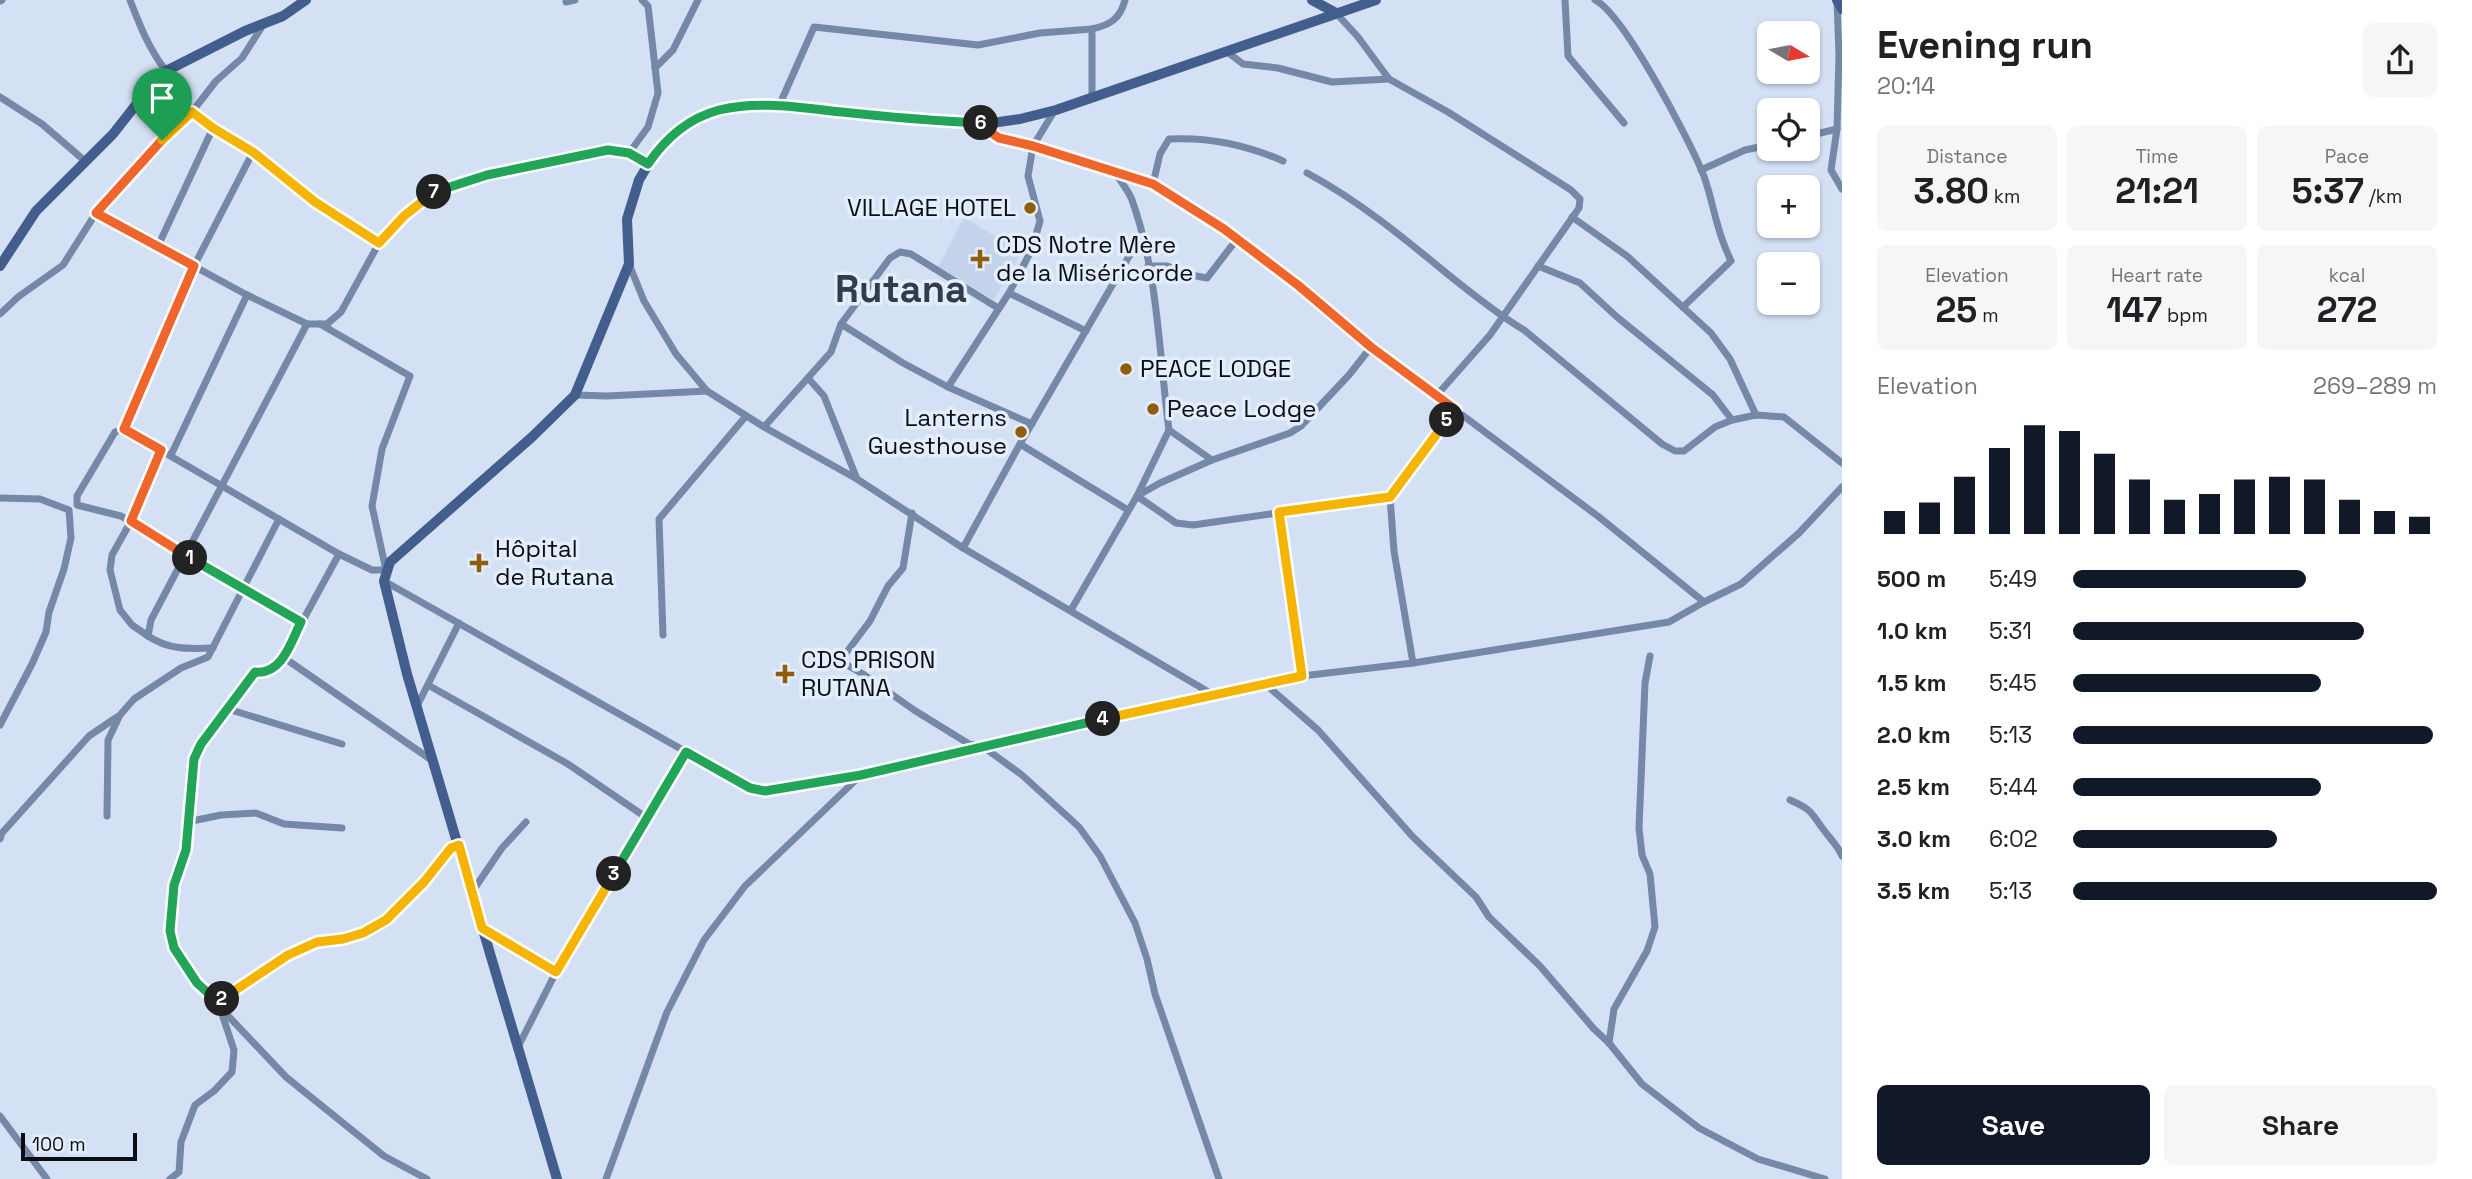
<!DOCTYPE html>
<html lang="en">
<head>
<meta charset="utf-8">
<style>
	body { margin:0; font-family:"Space Grotesk",sans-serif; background:#f6f6f6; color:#202124; height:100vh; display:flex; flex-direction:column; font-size:26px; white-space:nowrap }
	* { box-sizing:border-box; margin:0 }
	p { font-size:23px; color:#757577 }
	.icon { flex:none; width:38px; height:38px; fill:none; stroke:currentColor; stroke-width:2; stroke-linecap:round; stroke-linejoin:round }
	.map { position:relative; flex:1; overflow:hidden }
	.panel { display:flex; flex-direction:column; background:#fff; width:630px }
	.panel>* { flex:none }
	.needle { width:46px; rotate:100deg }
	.tools { position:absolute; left:1757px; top:21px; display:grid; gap:14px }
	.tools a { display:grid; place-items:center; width:63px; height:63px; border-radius:10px; background:#fff; box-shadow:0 2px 5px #0004; font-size:35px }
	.scale { position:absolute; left:21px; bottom:18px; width:116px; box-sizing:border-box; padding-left:7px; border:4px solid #0a0e14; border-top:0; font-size:19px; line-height:24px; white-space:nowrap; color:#0a0e14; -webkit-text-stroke:5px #e4edfc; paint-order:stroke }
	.pin { position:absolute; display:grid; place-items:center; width:60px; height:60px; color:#fff; margin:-72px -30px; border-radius:50% 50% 50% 0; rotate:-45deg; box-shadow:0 0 7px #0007 }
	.pin .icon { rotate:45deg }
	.km { position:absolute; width:35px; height:35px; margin:-18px; border-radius:50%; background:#222; color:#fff; font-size:19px; line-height:35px; text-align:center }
	.round { display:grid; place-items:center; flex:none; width:74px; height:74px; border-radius:10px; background:#f6f6f6 }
	.headline { display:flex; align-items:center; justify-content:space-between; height:119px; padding:0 35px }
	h1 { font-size:38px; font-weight:700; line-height:52px }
	.figures { display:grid; grid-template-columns:repeat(3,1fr); gap:10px; height:119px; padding:7px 35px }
	.figures div { display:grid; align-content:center; border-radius:10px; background:#f6f6f6; text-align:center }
	.figures b { font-size:35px; font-weight:700 }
	.figures small { font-size:19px; font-weight:400 }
	.figures p { font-size:19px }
	.chart { height:196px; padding:14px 35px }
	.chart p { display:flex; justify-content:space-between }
	.chart svg { width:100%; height:126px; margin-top:7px; stroke:#111827; stroke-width:6 }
	.primary-button { display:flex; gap:14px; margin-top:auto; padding:14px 35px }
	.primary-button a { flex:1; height:80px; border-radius:10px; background:#111827; color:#fff; font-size:28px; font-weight:700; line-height:80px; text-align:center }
	.primary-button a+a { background:#f6f6f6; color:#202124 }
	ul { padding:0 35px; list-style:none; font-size:23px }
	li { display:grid; grid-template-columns:112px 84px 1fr; align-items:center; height:52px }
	li i { height:18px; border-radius:9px; background:#111827 }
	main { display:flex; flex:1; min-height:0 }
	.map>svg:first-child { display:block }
	.built { fill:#c3d3ec }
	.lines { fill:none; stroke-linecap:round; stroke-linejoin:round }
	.street { stroke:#7588a8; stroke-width:7 }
	.secondary { stroke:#425e8c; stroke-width:10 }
	.split-1-casing { stroke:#fff; stroke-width:14 }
	.split-2-casing { stroke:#fff; stroke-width:14 }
	.split-3-casing { stroke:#fff; stroke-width:14 }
	.split-4-casing { stroke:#fff; stroke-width:14 }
	.split-5-casing { stroke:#fff; stroke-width:14 }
	.split-6-casing { stroke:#fff; stroke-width:14 }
	.split-7-casing { stroke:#fff; stroke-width:14 }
	.split-8-casing { stroke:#fff; stroke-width:14 }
	.split-1 { stroke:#f0652b; stroke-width:9 }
	.split-2 { stroke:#22a559; stroke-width:9 }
	.split-3 { stroke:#f5b400; stroke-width:9 }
	.split-4 { stroke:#22a559; stroke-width:9 }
	.split-5 { stroke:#f5b400; stroke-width:9 }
	.split-6 { stroke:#f0652b; stroke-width:9 }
	.split-7 { stroke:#22a559; stroke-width:9 }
	.split-8 { stroke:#f5b400; stroke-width:9 }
	.poi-dot { fill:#8f5e0a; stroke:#e4edfc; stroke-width:2.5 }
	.labels { text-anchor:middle; stroke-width:7; stroke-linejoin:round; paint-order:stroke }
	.poi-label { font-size:24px; fill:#0a0e14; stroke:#e4edfc; text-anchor:start }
	.town-label { font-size:38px; font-weight:bold; fill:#333c4b; stroke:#e4edfc }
</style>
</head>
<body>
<main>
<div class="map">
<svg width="1842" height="1179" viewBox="0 0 1842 1179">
	<rect width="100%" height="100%" fill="#d4e0f3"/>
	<path class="built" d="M 964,218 L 1022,251 L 994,300 L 938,267 Z"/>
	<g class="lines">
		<g class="street">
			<path d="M 130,0 C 140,26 149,49 166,71"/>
			<path d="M 1565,0 L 1568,56 L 1624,123"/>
			<path d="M 1595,0 C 1623,13 1687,136 1701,169 C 1709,186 1712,207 1718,226 C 1721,238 1726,250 1731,261 L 1683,307"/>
			<path d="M 0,1 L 2,0"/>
			<path d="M 1837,1 L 1839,55 L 1837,129 L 1831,170 L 1842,189"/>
			<path d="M 566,2 L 575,0"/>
			<path d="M 1336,13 L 1358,37 L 1389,79 L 1448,112 L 1571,190 L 1580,199 L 1579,208 L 1490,335 L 1437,395"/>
			<path d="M 1226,51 L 1243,64 L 1278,68 L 1332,82 L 1389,79"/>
			<path d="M 655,68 L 673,50 L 698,0"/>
			<path d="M 0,97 L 42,124 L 85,161"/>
			<path d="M 1092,97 L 1092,29 C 1110,25 1120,19 1125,0"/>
			<path d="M 779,106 L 814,27 L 978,45 L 1040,33 L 1092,29"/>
			<path d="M 1055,110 L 1033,146 L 1028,176 L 1040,221 L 1032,249 L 1009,293 L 1086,331"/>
			<path d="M 192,112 L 253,152 L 315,202 L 379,243"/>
			<path d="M 985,124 L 990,132 L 999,138 L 1033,146 L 1153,184 L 1224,229 L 1299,286 L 1371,347 L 1599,517 L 1704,602"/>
			<path d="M 1808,136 L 1837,129"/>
			<path d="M 253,152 L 194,266 L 124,429 L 115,432 L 77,496 L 77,505 L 121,516 L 301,622"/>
			<path d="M 629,153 L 648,127 L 658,93 L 648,6 L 642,0"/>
			<path d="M 1701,170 L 1745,150 L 1769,145"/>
			<path d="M 1115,172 C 1120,181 1128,190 1132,200 C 1158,272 1159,354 1169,430 L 1212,460"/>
			<path d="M 1307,173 C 1358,200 1405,239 1450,276 C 1474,295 1497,314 1524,330 L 1662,444 L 1675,451 L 1684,451 L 1715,427 L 1732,420 L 1756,415 L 1784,417 L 1842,463"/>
			<path d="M 1153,184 L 1160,154 L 1169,139 C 1209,137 1247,145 1283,161"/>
			<path d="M 96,213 L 247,295 L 307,324"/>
			<path d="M 1572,217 L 1627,256 L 1711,333 L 1730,359 L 1756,415"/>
			<path d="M 158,246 L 213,128"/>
			<path d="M 629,264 L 644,301 L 676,354 L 707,391 L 764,427 L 857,479 L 963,548 L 1212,694"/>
			<path d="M 1148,266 L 1167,266 L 1186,274 L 1207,278 L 1237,239"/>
			<path d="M 1538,266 L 1580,283 L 1617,317 L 1713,395 L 1732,420"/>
			<path d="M 998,308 L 911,254 L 900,252 L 890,258 L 841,324 L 903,363 L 948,387 L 1032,424"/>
			<path d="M 0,314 L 18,297 L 63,265 L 96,213 L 162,140 L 192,112 L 216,81 L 242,58 L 263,25"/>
			<path d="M 808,378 L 824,396 L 857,479"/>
			<path d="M 948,387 L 1009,293"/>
			<path d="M 575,395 L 607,396 L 707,391"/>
			<path d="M 764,427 L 831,352 L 841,324"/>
			<path d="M 124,429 L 339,554 L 372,570 L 386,570 L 372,506 L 382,449 L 410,376 L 320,324"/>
			<path d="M 1169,430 L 1137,496 L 1176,523 L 1193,525 L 1390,497 L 1456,410"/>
			<path d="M 1020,444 L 1128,510"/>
			<path d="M 171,455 L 247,295"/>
			<path d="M 1390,497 L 1394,551 L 1413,663"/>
			<path d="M 0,498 L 40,499 L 69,510 L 71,538 L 64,569 L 49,612 L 46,632 L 32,664 L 0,725"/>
			<path d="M 1279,512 L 1302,676"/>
			<path d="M 912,513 L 903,568 L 888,586 L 870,621 L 840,661 L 863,674 L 914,710 L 969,744 L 982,746 L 1022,775 L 1079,827 L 1100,856 L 1135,923 L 1147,959 L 1155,994 L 1219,1179"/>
			<path d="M 963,548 L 1020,444 L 1142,234"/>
			<path d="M 339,554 L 283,657 C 274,668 270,673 255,672 L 201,744 L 193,759 L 186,850 L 174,885 L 170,931 L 174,948 L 197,983 L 286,1077 L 384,1156 L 427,1179"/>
			<path d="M 384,581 L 750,788 L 765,791 L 860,775"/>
			<path d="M 1071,610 L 1137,496 L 1160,483 L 1212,460 L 1290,433 L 1301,426 L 1349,375 L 1371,347"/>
			<path d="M 663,635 L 659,519 L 746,416"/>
			<path d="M 148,636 L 132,625 L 120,610 L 110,570 L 112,555 L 131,521 L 161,450"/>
			<path d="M 213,648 C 188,649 169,650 148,636 L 151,620 L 307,324 L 327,324 L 341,312 L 379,243 L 404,216 L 436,190 L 487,175 L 608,151 L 629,153 L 648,164"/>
			<path d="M 283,657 L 433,761"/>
			<path d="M 1264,683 L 1318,730 L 1413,837 L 1476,897 L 1489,917 L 1540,966 L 1594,1029 L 1609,1043 L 1642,1084 L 1699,1128 L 1758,1159 L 1825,1179"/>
			<path d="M 428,685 L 568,764 L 647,818"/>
			<path d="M 417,706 L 459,623"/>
			<path d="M 228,709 L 342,744"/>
			<path d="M 1790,800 C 1812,810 1810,811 1823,829 C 1830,839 1837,844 1842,856"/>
			<path d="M 107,816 L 108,740 L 120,715 L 134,699 L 181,668 L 208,657 L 279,519"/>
			<path d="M 187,822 L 221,815 L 256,813 L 284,824 L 342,828"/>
			<path d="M 0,839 L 2,833 L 89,736 L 117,717"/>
			<path d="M 472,892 L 502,848 L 526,822"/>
			<path d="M 482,928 L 556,972 L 686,752"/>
			<path d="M 218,1002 L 288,955 L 317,941 L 343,939 L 363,932 L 386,920 L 424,882 L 451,848 L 459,845"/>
			<path d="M 1609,1043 L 1614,1009 L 1647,951 L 1655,927 L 1650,874 L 1642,855 L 1639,828 L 1645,683 L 1650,656"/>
			<path d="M 518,1047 L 556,972"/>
			<path d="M 0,1116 L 47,1179"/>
			<path d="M 170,1179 L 179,1172 L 181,1142 L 195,1105 L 214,1091 L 232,1072 L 234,1050 L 220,1008"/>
			<path d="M 606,1179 L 667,1012 L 704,940 L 745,886 L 861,775 L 1302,676 L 1413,663 L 1669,622 L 1704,602 L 1741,584 L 1799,533 L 1842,487"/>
		</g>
		<g class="secondary">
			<path d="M 1312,0 L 1336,13"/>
			<path d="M 1837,0 L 1842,9"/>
			<path d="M 0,266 L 36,211 L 113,134 L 153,83 L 166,71 L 245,31 L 283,16 L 306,0"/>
			<path d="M 557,1179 L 407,674 L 384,581 L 390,562 L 532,437 L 575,395 L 629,264 L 627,219 L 639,180 L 652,158 L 665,142 L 682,128 L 700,117 L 717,111 L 754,105 L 933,121 L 985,124 L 1020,119 L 1056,110 L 1376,0"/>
		</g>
	</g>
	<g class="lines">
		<defs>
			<path id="split-1" d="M 162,140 L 96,213 L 194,266 L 124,429 L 161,450 L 131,521 L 190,558"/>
			<path id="split-2" d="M 190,558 L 301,622 C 291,642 282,675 255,672 L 201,744 L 194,759 L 186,850 L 174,885 L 170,931 L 174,948 L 197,983 L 218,1002 L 222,999"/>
			<path id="split-3" d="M 222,999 L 288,955 L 317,942 L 343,939 L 363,933 L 386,920 L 424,882 L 451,848 L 459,845 L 482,928 L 556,972 L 614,874"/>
			<path id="split-4" d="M 614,874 L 686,752 L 750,788 L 765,791 L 861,775 L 1103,719"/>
			<path id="split-5" d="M 1103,719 L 1302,676 L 1279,512 L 1390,497 L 1447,420"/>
			<path id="split-6" d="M 981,123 L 985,124 L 990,132 L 999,138 L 1033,146 L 1153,184 L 1224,229 L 1299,286 L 1371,347 L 1456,410 L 1447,420"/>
			<path id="split-7" d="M 434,192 L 487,175 L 608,150 L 629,153 L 648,164 C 665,139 689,118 719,110 C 759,100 802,108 842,112 C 888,117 935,121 981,123"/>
			<path id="split-8" d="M 162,140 L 192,112 L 213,128 L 253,152 L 315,202 L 379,243 L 404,216 L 434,192"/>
		</defs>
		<use href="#split-1" class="split-1-casing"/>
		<use href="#split-2" class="split-2-casing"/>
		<use href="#split-3" class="split-3-casing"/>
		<use href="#split-4" class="split-4-casing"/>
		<use href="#split-5" class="split-5-casing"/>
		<use href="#split-6" class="split-6-casing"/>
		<use href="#split-7" class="split-7-casing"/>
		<use href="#split-8" class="split-8-casing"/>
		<use href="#split-1" class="split-1"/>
		<use href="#split-2" class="split-2"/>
		<use href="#split-3" class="split-3"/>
		<use href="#split-4" class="split-4"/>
		<use href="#split-5" class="split-5"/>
		<use href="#split-6" class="split-6"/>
		<use href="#split-7" class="split-7"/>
		<use href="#split-8" class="split-8"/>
	</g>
	<g class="poi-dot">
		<circle cx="1030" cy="208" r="7"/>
		<path d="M976.5 248.5h7v7h7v7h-7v7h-7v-7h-7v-7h7z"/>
		<circle cx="1126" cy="369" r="7"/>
		<circle cx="1153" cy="409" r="7"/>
		<circle cx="1021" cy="432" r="7"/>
		<path d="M475.5 552.5h7v7h7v7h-7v7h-7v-7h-7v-7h7z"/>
		<path d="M781.5 663.5h7v7h7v7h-7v7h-7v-7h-7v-7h7z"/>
	</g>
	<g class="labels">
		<g class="poi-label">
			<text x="1016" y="216" text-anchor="end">VILLAGE HOTEL</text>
			<text x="996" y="253">CDS Notre Mère<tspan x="996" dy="28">de la Miséricorde</tspan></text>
			<text x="1140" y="377">PEACE LODGE</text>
			<text x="1167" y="417">Peace Lodge</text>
			<text x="1007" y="426" text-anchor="end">Lanterns<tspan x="1007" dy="28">Guesthouse</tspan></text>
			<text x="495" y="557">Hôpital<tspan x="495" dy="28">de Rutana</tspan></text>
			<text x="801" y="668">CDS PRISON<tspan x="801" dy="28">RUTANA</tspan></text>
		</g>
		<g class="town-label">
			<text x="901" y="302">Rutana</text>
		</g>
	</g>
</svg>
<div class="tools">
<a><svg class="needle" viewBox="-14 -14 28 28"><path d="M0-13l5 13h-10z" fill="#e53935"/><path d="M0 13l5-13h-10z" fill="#757577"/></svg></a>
<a><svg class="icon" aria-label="locate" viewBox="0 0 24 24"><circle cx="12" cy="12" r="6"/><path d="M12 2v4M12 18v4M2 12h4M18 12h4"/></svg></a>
<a>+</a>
<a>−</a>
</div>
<div class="scale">100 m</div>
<div class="pin" style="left:162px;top:140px;background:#1e9e55"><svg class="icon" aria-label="arrive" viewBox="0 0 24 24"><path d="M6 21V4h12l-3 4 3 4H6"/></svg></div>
<b class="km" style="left:190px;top:558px">1</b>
<b class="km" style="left:222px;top:999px">2</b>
<b class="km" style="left:614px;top:874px">3</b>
<b class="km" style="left:1103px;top:719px">4</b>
<b class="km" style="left:1447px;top:420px">5</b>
<b class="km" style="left:981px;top:123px">6</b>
<b class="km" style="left:434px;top:192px">7</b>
</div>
<section class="panel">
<div class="headline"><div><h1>Evening run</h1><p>20:14</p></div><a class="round"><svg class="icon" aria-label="share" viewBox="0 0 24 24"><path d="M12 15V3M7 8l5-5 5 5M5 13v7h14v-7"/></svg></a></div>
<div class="figures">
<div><p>Distance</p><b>3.80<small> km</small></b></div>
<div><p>Time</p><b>21:21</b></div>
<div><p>Pace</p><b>5:37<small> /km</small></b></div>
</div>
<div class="figures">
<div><p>Elevation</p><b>25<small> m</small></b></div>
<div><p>Heart rate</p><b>147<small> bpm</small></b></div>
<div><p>kcal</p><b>272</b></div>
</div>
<div class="chart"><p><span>Elevation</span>269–289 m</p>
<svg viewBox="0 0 160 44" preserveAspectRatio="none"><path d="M5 44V36M15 44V33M25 44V24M35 44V14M45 44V6M55 44V8M65 44V16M75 44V25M85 44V32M95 44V30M105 44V25M115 44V24M125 44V25M135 44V32M145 44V36M155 44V38"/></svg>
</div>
<ul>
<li><b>500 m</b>5:49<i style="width:64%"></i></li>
<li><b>1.0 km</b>5:31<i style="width:80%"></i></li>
<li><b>1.5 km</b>5:45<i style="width:68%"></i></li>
<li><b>2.0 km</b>5:13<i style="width:99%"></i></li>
<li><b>2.5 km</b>5:44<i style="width:68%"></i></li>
<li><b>3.0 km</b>6:02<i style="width:56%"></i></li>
<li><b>3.5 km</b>5:13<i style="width:100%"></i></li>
</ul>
<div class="primary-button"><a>Save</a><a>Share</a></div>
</section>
</main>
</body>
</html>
